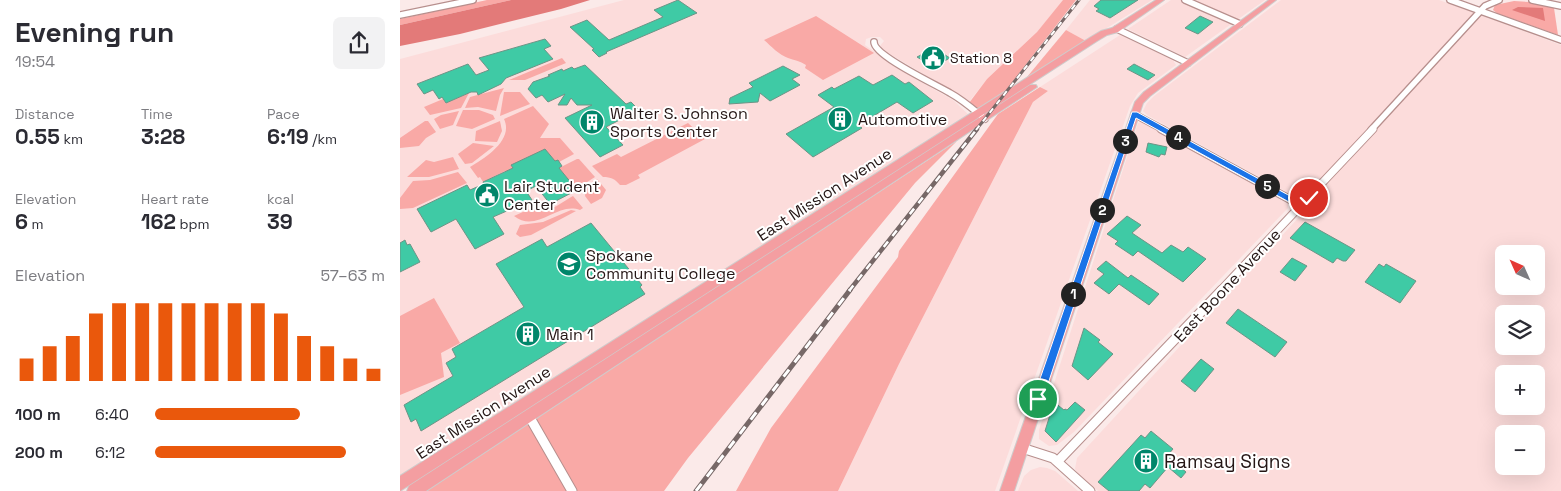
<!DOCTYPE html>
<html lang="en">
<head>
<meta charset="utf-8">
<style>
	body { margin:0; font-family:"Space Grotesk",sans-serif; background:#f2f2f3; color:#2b2b33; height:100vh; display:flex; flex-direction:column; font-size:19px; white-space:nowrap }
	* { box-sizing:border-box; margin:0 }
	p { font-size:16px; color:#7c7c81 }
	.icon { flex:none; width:28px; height:28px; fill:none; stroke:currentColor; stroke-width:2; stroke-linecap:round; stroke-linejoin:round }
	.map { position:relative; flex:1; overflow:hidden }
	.sheet { display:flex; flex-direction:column; background:#fff; width:400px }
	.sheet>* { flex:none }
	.needle { width:32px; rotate:315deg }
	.tools { position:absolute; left:1095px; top:245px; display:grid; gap:10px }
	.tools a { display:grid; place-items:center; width:50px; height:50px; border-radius:8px; background:#fff; box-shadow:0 5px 20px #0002; font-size:25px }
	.pin { position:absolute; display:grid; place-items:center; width:42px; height:42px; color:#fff; margin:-21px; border:2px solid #fff; border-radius:50%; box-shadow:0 1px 5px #0007 }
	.km { position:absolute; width:25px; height:25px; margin:-12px; border-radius:50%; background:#222; color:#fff; font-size:14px; line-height:25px; text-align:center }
	.round { display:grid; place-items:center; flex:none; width:52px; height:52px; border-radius:8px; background:#f2f2f3 }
	.head { display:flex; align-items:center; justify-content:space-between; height:85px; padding:0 15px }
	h1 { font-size:28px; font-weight:700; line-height:38px }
	.metrics { display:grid; grid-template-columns:repeat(3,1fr); gap:8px; height:85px; padding:5px 15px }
	.metrics div { display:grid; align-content:center }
	.metrics b { font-size:21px; font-weight:700 }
	.metrics small { font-size:14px; font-weight:400 }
	.metrics p { font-size:14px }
	.chart { height:140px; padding:10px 15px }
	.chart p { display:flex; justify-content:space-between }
	.chart svg { width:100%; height:90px; margin-top:5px; stroke:#ea580c; stroke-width:6 }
	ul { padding:0 15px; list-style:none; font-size:16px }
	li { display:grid; grid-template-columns:80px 60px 1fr; align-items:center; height:38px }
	li i { height:12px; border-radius:6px; background:#ea580c }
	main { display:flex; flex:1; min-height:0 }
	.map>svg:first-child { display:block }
	.built { fill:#fcdcdb; fill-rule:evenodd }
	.green { fill:#f9a9a6 }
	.water { fill:#e37a79 }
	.building { fill:#3fcaa5; stroke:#6c9486 }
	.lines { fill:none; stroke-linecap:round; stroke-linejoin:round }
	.minor-far2-casing { stroke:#b78f8d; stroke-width:8 }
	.minor-far1-casing { stroke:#b78f8d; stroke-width:9 }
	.minor-casing { stroke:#b78f8d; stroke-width:11 }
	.major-casing { stroke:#cfcccc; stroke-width:2 }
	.minor-far2 { stroke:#fff; stroke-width:5.5 }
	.minor-far1 { stroke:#fff; stroke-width:7 }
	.minor { stroke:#fff; stroke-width:9 }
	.major { fill:#f49ea1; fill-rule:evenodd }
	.rail-far2-casing { stroke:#776867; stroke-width:3 }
	.rail-far1-casing { stroke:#776867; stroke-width:4.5 }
	.rail-casing { stroke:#776867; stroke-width:5 }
	.rail-far2 { stroke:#fff; stroke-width:2; stroke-dasharray:5.5; stroke-linecap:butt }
	.rail-far1 { stroke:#fff; stroke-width:2.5; stroke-dasharray:7; stroke-linecap:butt }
	.rail { stroke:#fff; stroke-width:3; stroke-dasharray:9; stroke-linecap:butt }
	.route { fill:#1a73e8; stroke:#fff }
	.labels { text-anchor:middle; stroke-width:4; stroke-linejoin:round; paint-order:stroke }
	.far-poi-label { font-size:14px; fill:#241615; stroke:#fff; text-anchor:start }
	.poi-label { font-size:16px; fill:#241615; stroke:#fff; text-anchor:start }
	.street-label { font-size:16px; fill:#241615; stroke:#fff }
	.near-poi-label { font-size:19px; fill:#241615; stroke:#fff; text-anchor:start }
</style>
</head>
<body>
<main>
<section class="sheet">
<div class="head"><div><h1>Evening run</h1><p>19:54</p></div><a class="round"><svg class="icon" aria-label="share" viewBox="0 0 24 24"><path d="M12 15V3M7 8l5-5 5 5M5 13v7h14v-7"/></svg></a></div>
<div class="metrics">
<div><p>Distance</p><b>0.55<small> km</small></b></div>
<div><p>Time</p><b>3:28</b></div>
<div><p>Pace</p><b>6:19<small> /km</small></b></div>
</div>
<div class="metrics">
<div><p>Elevation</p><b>6<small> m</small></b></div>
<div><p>Heart rate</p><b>162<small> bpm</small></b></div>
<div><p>kcal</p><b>39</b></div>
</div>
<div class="chart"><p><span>Elevation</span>57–63 m</p>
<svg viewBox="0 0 160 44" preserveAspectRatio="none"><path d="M5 44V33M15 44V27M25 44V22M35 44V11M45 44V6M55 44V6M65 44V6M75 44V6M85 44V6M95 44V6M105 44V6M115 44V11M125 44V22M135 44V27M145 44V33M155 44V38"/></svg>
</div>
<ul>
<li><b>100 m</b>6:40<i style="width:63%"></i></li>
<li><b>200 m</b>6:12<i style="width:83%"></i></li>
</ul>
</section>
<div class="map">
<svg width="1161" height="491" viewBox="0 0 1161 491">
	<rect width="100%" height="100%" fill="#fbeae9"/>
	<g class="built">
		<path d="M 224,0 L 664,0 L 637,32 L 587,79 L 568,103 L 559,95 L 483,50 L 480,46 L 484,41 L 480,37 L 472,37 L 466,39 L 465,45 L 512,77 L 553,100 L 569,115 L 569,117 L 0,479 L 0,59 Z"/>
		<path d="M 690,0 L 752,0 L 686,41 L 666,30 Z"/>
		<path d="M 771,0 L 865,0 L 785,57 L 728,29 Z"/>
		<path d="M 881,0 L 1039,0 L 1161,45 L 1161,491 L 698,491 L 678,474 L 675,469 L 677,458 L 912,203 L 901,195 L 894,196 L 747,115 L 743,111 L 747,103 L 754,96 ZM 1104,254 L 1136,254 L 1136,286 L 1104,286 ZM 1104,314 L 1136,314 L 1136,346 L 1104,346 ZM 1104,374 L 1136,374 L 1136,406 L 1104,406 ZM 1104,434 L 1136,434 L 1136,466 L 1104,466 Z"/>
		<path d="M 720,35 L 773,60 L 776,65 L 738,93 L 730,106 L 595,491 L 438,491 L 499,364 L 633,102 L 648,91 L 640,87 Z"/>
		<path d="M 741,122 L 888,204 L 888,208 L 674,432 L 657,445 L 649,446 L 639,439 L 639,430 L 738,123 Z"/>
		<path d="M 640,467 L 647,468 L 655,471 L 678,491 L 618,491 L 624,476 L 631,470 Z"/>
	</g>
	<g class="green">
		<path d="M 87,0 L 111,0 L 0,25 L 0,19 Z"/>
		<path d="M 663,0 L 676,0 L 603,94 L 581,108 L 577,108 L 569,103 L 587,79 L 637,32 Z"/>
		<path d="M 1114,1 L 1129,2 L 1154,8 L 1158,35 L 1098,14 L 1093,10 L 1095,5 Z"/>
		<path d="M 416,16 L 474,53 L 423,80 L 405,68 L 406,65 C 400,61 394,60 388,58 C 379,55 371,46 364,40 Z"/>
		<path d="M 666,30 L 686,41 L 622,83 Z"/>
		<path d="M 162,58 L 166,63 L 125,80 L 109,80 Z"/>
		<path d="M 640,87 L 648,91 L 633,102 L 499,364 L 438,491 L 336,491 L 371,428 L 498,257 L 499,251 L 598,114 Z"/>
		<path d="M 104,88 L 100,95 L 96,111 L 78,107 L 65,108 L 70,97 Z"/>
		<path d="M 104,92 L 120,92 L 130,104 L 100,116 Z"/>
		<path d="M 69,93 L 61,108 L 30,115 L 24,107 L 43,99 L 46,103 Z"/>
		<path d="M 133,106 L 149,124 L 140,138 L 160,138 L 174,154 L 159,162 L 111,165 L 115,171 L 108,174 L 105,171 L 83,182 L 80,177 L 78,178 L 70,167 C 85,158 114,140 104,119 Z"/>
		<path d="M 63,110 L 79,110 L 93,115 L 95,119 L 72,129 L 56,126 Z"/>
		<path d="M 59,111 L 53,125 L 40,129 L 34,119 L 41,115 Z"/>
		<path d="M 25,121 L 28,121 L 36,132 L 26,138 L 19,146 L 0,148 L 0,138 Z"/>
		<path d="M 100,121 L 102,131 L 97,142 L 75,141 L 76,131 Z"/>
		<path d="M 288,123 L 305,139 L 238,175 L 240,178 L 226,185 L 220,185 C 215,179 211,177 203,177 L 192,166 L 217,154 L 221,157 Z"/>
		<path d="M 557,141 L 515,183 L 288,458 L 264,491 L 24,491 Z"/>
		<path d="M 73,143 L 94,146 L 72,163 L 65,164 L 58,154 Z"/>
		<path d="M 53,157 L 59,169 L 29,177 L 7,177 L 26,160 L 34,162 Z"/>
		<path d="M 177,159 L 179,159 L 195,177 L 176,189 L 159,168 Z"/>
		<path d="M 58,172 L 67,183 L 13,208 L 0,209 L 0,198 L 13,181 L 30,180 Z"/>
		<path d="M 197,179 L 206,190 L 202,198 L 191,204 L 185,196 C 186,188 190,183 197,179 Z"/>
		<path d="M 173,196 L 183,208 L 180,210 C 157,201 137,234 114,216 L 136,206 C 151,214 160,203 173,196 Z"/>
		<path d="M 171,210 L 176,211 L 131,235 L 120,237 L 116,234 L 120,225 L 143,222 Z"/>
		<path d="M 34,298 L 60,343 L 41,353 L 44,377 L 0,395 L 0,316 Z"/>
	</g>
	<g class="water">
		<path d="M 111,0 L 190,0 L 161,9 L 60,34 L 0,46 L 0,25 Z"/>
		<path d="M 1118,7 L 1143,8 L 1145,21 L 1112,10 Z"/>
	</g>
	<g class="building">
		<path d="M 278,0 L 297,13 L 206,52 L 207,53 L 199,57 L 192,50 L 194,49 L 170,27 L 187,20 L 209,40 L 263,17 L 254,10 Z"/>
		<path d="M 701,0 L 738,0 L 710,18 L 696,11 L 699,9 L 694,6 Z"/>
		<path d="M 800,16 L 813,22 L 798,34 L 785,28 Z"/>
		<path d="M 145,39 L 151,46 L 144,49 L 153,59 L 106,78 L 101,84 L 78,95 L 77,92 L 71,92 L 46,103 L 42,97 L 39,99 L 33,90 L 24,94 L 17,84 L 68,64 L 76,75 L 89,70 L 79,58 Z"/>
		<path d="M 534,48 L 550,58 L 533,67 L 517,57 Z"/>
		<path d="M 734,64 L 755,75 L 748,80 L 727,69 Z"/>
		<path d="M 185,65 L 226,104 L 231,102 L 239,110 L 206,127 L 223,145 L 200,157 L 165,118 L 192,105 L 177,105 L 171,98 L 167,105 L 158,105 L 165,94 L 148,102 L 142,95 L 136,98 L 128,89 L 133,82 L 150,76 L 148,75 L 162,69 L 163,71 L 172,67 L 174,69 Z"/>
		<path d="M 383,66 L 400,75 L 392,79 L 400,85 L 370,101 L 360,93 L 358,102 L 329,104 L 330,98 L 353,87 L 349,83 Z"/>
		<path d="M 492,75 L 505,84 L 509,82 L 533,101 L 513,113 L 497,102 L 458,125 L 462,128 L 413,157 L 386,134 L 434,107 L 418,95 L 432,87 L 434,89 L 459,76 L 473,85 Z"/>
		<path d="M 748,143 L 767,147 L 765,155 L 761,154 L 759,157 L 746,152 Z"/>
		<path d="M 145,149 L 155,161 L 158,160 L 162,166 L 159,168 L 177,190 L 150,204 L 136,186 L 126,191 L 132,200 L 93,217 L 104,234 L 75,249 L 56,219 L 31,232 L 17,209 L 67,185 L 70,190 L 84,184 L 83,182 L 113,168 L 111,165 Z"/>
		<path d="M 727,216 L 741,225 L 732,233 L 762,253 L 771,245 L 783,252 L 788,247 L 806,259 L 783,282 L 738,251 L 733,256 L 715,244 L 718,241 L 707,234 Z"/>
		<path d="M 905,222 L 955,250 L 946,261 L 943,261 L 937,258 L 933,263 L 890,238 Z"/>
		<path d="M 191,223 L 242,285 L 240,287 L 245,294 L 21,431 L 16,419 L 11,422 L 4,405 L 53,376 L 46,363 L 56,357 L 52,349 L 124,307 L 96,264 L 142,239 L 147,247 Z"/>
		<path d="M 5,240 L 7,245 L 10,244 L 20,262 L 0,272 L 0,243 Z"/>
		<path d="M 892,258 L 907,266 L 895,281 L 880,272 Z"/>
		<path d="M 706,261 L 728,278 L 731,275 L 759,294 L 749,305 L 719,284 L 709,294 L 694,283 L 704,274 L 697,269 Z"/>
		<path d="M 979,264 L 984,267 L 986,264 L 1016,281 L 1000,303 L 965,282 Z"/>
		<path d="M 838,309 L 887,342 L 875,357 L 826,323 Z"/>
		<path d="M 684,328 L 700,340 L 698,342 L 713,354 L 688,380 L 672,366 Z"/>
		<path d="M 801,359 L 814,369 L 795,392 L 781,381 Z"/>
		<path d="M 654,402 L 664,410 L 665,409 L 667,410 L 675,402 L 685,410 L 656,442 L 645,431 Z"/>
		<path d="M 751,431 L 773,449 L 767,456 L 786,472 L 781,478 L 768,467 L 750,488 L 745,484 L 739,491 L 709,491 L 698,482 L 741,435 L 745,438 Z"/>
	</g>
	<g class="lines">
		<defs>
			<g id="minor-far2">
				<path d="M 785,0 L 840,24"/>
				<path d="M 1050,0 L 1161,40"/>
				<path d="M 1132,0 L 1161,6"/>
				<path d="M 0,15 L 73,0"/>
				<path d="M 717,29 L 788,63"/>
				<path d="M 474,42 C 474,56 537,85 550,93 C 563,100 574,110 585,119"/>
				<path d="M 734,114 L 764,130"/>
				<path d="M 971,130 L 1085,6 L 1099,0"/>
			</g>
			<g id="minor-far1">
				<path d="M 761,129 L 902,206"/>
				<path d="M 820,291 L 973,129"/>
			</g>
			<g id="minor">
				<path d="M 129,416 L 172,491"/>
				<path d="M 622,448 L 653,458 L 690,491"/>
				<path d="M 658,461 L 822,290"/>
			</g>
			<g id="major">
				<path d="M 756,0 L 764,0 L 718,32 L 707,35 L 697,41 L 0,491 L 0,476 L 691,37 L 701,31 L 712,28 Z"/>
				<path d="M 869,0 L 876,0 L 750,96 L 743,103 L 614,491 L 600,491 L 735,102 L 744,92 Z"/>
				<path d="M 630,85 L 636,85 L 637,87 L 26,491 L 7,491 L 9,486 Z"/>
			</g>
		</defs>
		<use href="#minor-far2" class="minor-far2-casing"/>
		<use href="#minor-far1" class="minor-far1-casing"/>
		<use href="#minor" class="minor-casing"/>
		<use href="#major" class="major-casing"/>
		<use href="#minor-far2" class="minor-far2"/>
		<use href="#minor-far1" class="minor-far1"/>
		<use href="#minor" class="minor"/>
		<use href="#major" class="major"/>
		<defs>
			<path id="rail-far2" d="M 576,130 L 679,0"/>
			<path id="rail-far1" d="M 449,291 L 577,129"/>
			<path id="rail" d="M 296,491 L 450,290"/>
		</defs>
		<use href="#rail-far2" class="rail-far2-casing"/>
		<use href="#rail-far1" class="rail-far1-casing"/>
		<use href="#rail" class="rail-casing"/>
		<use href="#rail-far2" class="rail-far2"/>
		<use href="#rail-far1" class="rail-far1"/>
		<use href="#rail" class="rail"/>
	</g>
	<path class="route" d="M 732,112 L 737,112 L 901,202 L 909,195 L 913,198 L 905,208 L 900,208 L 736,118 L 643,399 L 638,404 L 633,399 Z"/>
	<defs>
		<symbol id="civic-disc" viewBox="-11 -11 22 22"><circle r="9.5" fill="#00866a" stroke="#fff"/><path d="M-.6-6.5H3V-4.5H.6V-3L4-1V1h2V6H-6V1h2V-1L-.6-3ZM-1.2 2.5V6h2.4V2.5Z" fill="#fff"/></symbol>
		<symbol id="building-disc" viewBox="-11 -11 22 22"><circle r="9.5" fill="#00866a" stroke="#fff"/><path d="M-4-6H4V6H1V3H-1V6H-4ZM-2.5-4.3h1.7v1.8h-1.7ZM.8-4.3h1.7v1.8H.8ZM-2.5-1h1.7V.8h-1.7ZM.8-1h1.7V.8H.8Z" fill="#fff"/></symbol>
		<symbol id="university-disc" viewBox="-11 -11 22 22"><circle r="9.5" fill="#00866a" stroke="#fff"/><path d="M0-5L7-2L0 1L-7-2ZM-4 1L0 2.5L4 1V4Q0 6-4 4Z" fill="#fff"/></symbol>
	</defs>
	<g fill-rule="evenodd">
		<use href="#civic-disc" x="519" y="44" width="28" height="28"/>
		<use href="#building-disc" x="426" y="105" width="28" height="28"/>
		<use href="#building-disc" x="178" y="108" width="28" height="28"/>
		<use href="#civic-disc" x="73" y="181" width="28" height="28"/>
		<use href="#university-disc" x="155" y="250" width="28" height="28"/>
		<use href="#building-disc" x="114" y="320" width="28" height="28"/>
		<use href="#building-disc" x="732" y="447" width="28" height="28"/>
	</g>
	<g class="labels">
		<g class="far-poi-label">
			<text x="550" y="63">Station 8</text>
		</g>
		<g class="poi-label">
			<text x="210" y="119">Walter S. Johnson<tspan x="210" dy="18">Sports Center</tspan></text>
			<text x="458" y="125">Automotive</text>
			<text x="104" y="192">Lair Student<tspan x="104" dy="18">Center</tspan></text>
			<text x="186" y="261">Spokane<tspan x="186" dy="18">Community College</tspan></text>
			<text x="146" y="340">Main 1</text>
		</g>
		<g class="street-label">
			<text transform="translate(424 194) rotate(-33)" y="6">East Mission Avenue</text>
			<text transform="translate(827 285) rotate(-47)" y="6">East Boone Avenue</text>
			<text transform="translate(83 412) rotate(-33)" y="6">East Mission Avenue</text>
		</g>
		<g class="near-poi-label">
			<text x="764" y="468">Ramsay Signs</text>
		</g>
	</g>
</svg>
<div class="tools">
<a><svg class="needle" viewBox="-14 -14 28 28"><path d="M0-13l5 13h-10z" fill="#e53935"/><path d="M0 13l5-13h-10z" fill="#7c7c81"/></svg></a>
<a><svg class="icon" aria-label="layers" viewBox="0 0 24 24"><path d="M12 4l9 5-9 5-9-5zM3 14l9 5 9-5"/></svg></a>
<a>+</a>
<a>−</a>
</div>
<div class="pin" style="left:638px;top:399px;background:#1e9e55"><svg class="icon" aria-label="arrive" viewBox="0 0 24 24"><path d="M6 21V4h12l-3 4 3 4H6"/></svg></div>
<div class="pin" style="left:909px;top:198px;background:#d93025"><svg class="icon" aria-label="check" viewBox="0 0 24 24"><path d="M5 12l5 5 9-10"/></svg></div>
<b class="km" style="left:673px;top:294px">1</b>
<b class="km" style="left:702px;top:210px">2</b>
<b class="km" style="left:725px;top:141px">3</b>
<b class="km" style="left:778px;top:137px">4</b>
<b class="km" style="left:867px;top:186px">5</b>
</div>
</main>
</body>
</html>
